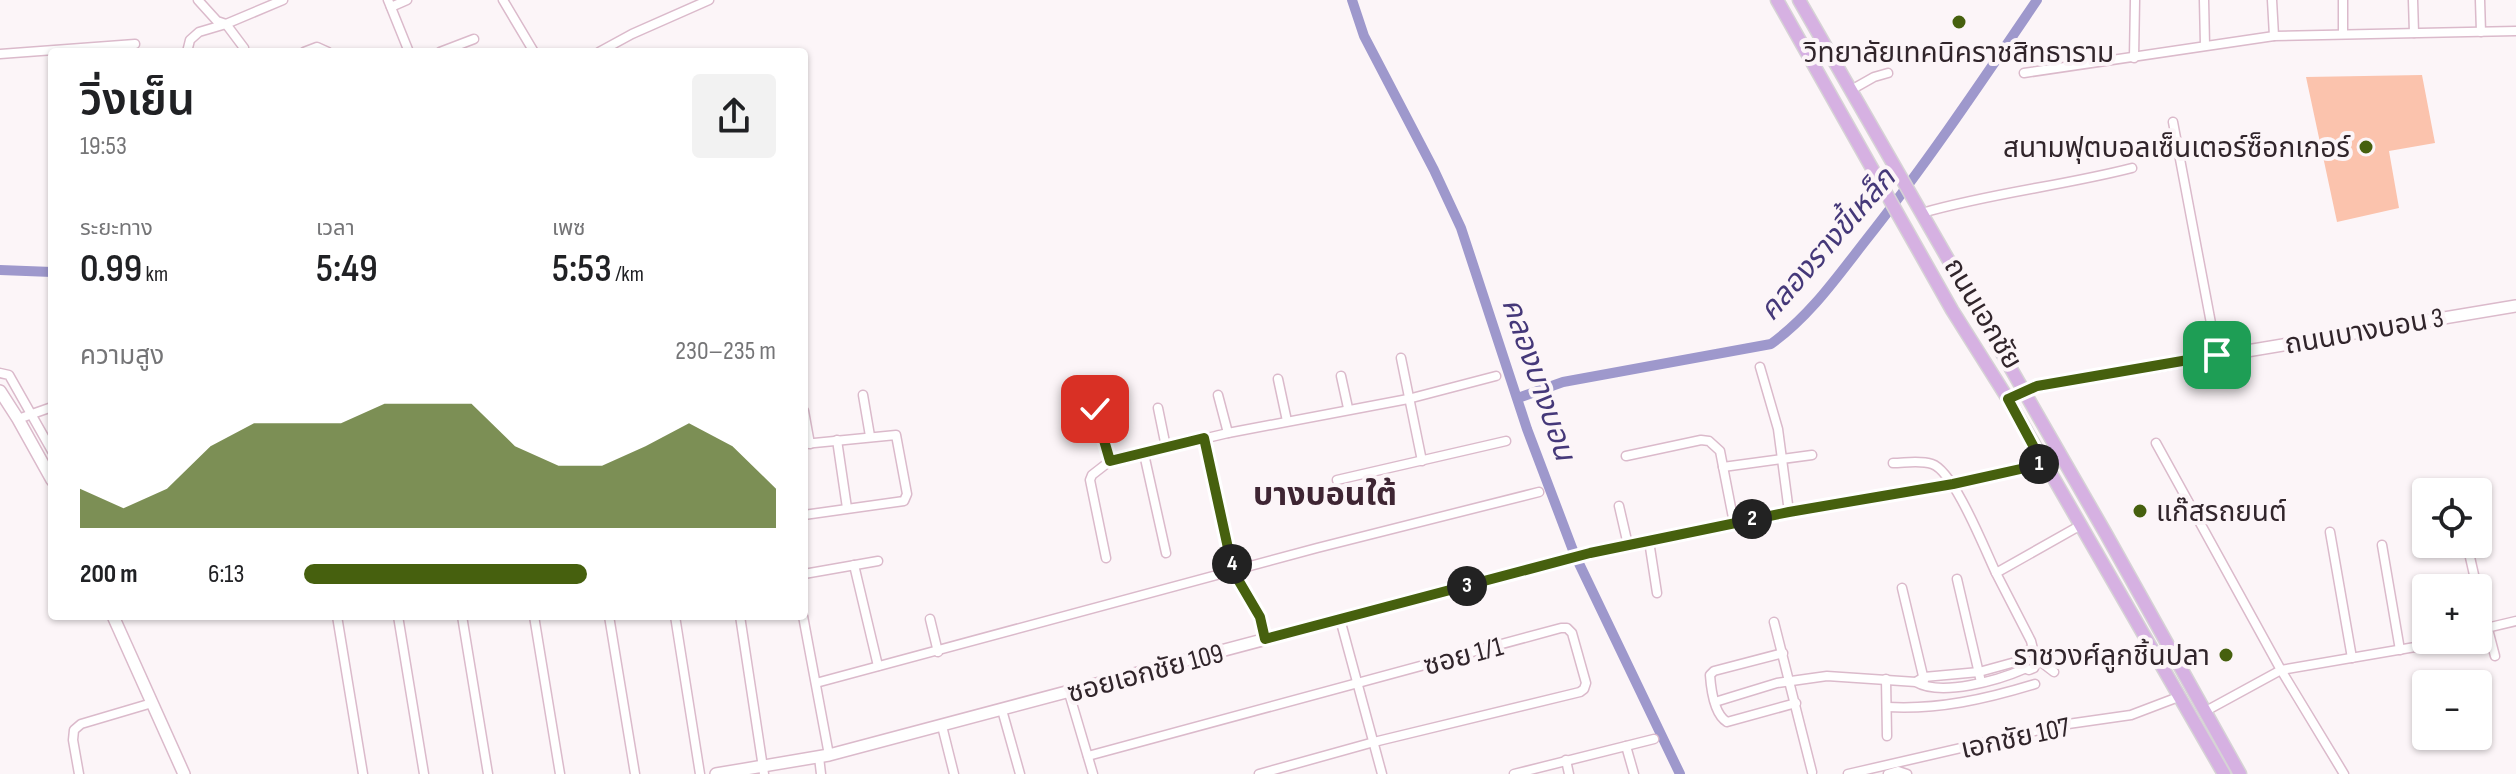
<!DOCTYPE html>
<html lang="th">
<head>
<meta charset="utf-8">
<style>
	body { margin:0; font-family:"Sofia Sans Condensed","Noto Sans Thai",sans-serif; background:#f2f2f2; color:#202124; height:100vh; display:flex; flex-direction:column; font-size:30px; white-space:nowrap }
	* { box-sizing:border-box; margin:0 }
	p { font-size:26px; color:#757577 }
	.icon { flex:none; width:44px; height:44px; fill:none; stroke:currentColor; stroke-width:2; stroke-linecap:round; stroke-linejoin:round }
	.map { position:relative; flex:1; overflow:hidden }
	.details { position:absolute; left:48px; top:48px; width:760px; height:572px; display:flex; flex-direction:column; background:#fff; border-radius:8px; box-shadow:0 2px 6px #0004 }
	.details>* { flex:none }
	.fabs { position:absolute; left:2412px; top:478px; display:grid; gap:16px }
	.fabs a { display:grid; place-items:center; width:80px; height:80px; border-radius:8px; background:#fff; box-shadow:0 2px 6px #0004; font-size:40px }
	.pin { position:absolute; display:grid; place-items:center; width:68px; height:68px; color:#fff; margin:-34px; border-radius:16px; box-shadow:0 4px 12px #0006 }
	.km { position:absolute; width:40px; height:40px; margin:-20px; border-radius:50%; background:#222; color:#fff; font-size:22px; line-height:40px; text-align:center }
	.round { display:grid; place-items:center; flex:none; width:84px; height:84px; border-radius:8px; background:#f2f2f2 }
	.head { display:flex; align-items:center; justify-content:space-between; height:136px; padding:0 32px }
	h1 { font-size:44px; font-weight:600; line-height:60px }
	.metrics { display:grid; grid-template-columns:repeat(3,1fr); gap:12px; height:136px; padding:8px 32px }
	.metrics div { display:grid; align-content:center }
	.metrics b { font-size:40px; font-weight:600 }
	.metrics small { font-size:22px; font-weight:400 }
	.metrics p { font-size:22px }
	.chart { height:224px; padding:16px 32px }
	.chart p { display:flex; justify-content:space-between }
	.chart svg { width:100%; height:144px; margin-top:8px; fill:#46600e; opacity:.7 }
	ul { padding:0 32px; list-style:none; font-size:26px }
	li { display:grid; grid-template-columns:128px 96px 1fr; align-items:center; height:60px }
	li i { height:20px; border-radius:10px; background:#46600e }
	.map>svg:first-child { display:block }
	.green { fill:#fbc3ad }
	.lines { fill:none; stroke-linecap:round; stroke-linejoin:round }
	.canal { stroke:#9e98cc; stroke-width:10 }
	.street-casing { stroke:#dbbacb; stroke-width:11 }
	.secondary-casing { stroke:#dbbacb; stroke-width:14 }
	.primary-casing { stroke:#d6d3d5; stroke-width:15 }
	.street { stroke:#fff; stroke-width:8 }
	.secondary { stroke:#fff; stroke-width:11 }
	.primary { stroke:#d6b1e2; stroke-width:12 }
	.route-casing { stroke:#fff; stroke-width:16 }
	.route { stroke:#46600e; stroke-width:10 }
	.poi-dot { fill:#46600e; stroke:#fcf5f8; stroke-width:3 }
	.labels { text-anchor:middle; stroke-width:8; stroke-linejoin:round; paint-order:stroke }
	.poi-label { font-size:28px; fill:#31252b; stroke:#fcf5f8; text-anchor:end }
	.street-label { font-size:28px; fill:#31252b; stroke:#fcf5f8 }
	.water-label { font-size:30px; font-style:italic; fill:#453879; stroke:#fcf5f8 }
	.quarter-label { font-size:32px; font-weight:bold; fill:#3e2533; stroke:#fcf5f8 }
</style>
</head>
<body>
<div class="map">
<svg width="2516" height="774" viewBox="0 0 2516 774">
	<rect width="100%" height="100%" fill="#fcf5f8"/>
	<path class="green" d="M 2422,75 L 2435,143 L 2389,151 L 2399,208 L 2337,222 L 2306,77 Z"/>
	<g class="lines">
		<g class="canal">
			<path d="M 1352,0 L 1364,36 L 1434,170 L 1461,228 L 1527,429 L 1574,553 L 1680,774"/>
			<path d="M 0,270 L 52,272"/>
			<path d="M 1518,398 L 1563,382 L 1771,344 C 1810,316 1837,277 1866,240 C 1927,163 1982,81 2037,0"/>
		</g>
		<defs>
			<g id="street">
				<path d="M 198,0 L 217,21 L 226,24 L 244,48"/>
				<path d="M 388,0 L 409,52"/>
				<path d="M 503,0 L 534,52"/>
				<path d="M 2204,0 L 2205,45"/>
				<path d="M 2272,0 L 2274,36"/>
				<path d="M 2343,0 L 2343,34"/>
				<path d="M 2413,0 L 2414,33"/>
				<path d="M 2480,0 L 2481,32"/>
				<path d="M 391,7 L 407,0"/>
				<path d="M 187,52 L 190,40 L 199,32 L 226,24 L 283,0"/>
				<path d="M 304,52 L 317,47 L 328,52"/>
				<path d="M 440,52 L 474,39"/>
				<path d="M 599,52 L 632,34 L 709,0"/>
				<path d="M 0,54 L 135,44"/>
				<path d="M 2134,58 L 2135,0"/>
				<path d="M 2024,73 L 2274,36 L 2516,31"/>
				<path d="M 1851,90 L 1874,77 L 1888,73"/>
				<path d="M 2173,122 L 2217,355"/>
				<path d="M 1922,213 C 1991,193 2062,186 2132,168"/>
				<path d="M 1401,358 L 1422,461"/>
				<path d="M 1760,367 L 1778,429 L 1789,512"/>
				<path d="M 0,373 L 9,375 L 52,451"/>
				<path d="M 1341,376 L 1348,408"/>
				<path d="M 1278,379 L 1287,421"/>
				<path d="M 863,395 L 870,436"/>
				<path d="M 1218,395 L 1228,433"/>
				<path d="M 1158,408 L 1166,447"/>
				<path d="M 1095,409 L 1110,461"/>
				<path d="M 804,411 L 810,444"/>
				<path d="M 18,419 L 52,407"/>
				<path d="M 1204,438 L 1233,571 L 1260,617 L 1265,639"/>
				<path d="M 837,440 L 847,508"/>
				<path d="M 2156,443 L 2281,670 L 2344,774"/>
				<path d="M 804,444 L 896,435 L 907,494 L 904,501 L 804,515"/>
				<path d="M 1144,454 L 1166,553"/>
				<path d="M 1626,456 L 1701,440 L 1709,441 L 1720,451 L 1734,523"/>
				<path d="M 1893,463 C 1905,463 1920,460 1932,464 C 1954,471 1985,550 1996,573"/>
				<path d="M 1723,467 L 1812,455"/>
				<path d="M 1337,480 L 1506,441"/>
				<path d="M 1619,506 L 1628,545"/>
				<path d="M 2330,532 L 2352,658"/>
				<path d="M 1649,541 L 1657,593"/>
				<path d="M 2467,544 L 2477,588"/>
				<path d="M 2382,545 L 2400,650"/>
				<path d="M 1106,558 L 1090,480 L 1092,475 L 1110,461 L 1228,433 L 1408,399 L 1496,376"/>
				<path d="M 854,565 L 878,666"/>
				<path d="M 804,574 L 878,561"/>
				<path d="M 1957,579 L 1981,682"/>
				<path d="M 1902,588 L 1924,680"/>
				<path d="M 2478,591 L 2495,656"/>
				<path d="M 337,616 L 363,774"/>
				<path d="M 398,616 L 424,774"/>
				<path d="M 462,616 L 488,774"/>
				<path d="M 534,616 L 560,774"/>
				<path d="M 609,616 L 635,774"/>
				<path d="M 675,616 L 700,774"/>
				<path d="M 740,616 L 764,774"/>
				<path d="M 803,616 L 829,755"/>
				<path d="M 930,619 L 938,652"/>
				<path d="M 1340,619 L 1382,774"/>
				<path d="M 1774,622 L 1812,772"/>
				<path d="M 2478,630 L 2516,621"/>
				<path d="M 1783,653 L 1714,671 L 1710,675 C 1711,689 1714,714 1727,722 L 1796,703"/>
				<path d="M 2034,653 L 2031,641 L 1996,573 L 2081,525"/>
				<path d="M 2037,659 L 2034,668 L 2029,670 L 2020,666 L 2021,654 L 2027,651 L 2034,653 L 2037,659 L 2054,672"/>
				<path d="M 1886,679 L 1887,736"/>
				<path d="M 1916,682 L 1924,677 L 1979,672 L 2019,661"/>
				<path d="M 816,683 L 1317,548 L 1539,492"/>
				<path d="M 1069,693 L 1093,774"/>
				<path d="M 1715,702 L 1777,683 L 1827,676 L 1916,682 C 1941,697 1999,680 2024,669"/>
				<path d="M 1887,707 C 1938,710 1986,699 2035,684"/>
				<path d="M 1002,710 L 1020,774"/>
				<path d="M 2204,712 L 2281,670 L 2456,640"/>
				<path d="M 942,726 L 954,774"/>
				<path d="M 1626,746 L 1634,774"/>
				<path d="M 1088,756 L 1561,628 L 1567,628 L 1572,633 L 1586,683 L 1584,689 L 1580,692 L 1374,742 L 1259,774"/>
				<path d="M 819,757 L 821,774"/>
				<path d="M 1566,760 L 1569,774"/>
				<path d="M 79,774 L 73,740 L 74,730 L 81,724 L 152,703"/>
				<path d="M 1514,774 L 1654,739"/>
				<path d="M 1848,774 L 2061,725 L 2131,715 L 2181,696"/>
				<path d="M 1888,774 L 1898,771 L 1907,774"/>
			</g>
			<g id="secondary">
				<path d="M 0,391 L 18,419 L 52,480"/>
				<path d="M 2024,391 L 2037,386 L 2516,306"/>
				<path d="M 113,616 L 184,774"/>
				<path d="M 716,774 L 829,755 L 1590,553 L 1789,512 L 1953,484 L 2043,464"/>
			</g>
			<g id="primary">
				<path d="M 1777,0 L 1952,310 L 2008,399 L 2224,774"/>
				<path d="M 1799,0 L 2106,534 L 2240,774"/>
			</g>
		</defs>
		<use href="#street" class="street-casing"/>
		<use href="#secondary" class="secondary-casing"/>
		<use href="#primary" class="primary-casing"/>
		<use href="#street" class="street"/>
		<use href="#secondary" class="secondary"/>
		<use href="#primary" class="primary"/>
	</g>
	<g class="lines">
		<defs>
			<path id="route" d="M 1095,409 L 1110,461 L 1204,438 L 1233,571 L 1260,617 L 1265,639 L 1590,553 L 1789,512 L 1953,484 L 2043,464 L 2008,399 L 2037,386 L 2217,355"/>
		</defs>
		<use href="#route" class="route-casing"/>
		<use href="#route" class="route"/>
	</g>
	<g class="poi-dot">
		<circle cx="1959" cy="22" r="8"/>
		<circle cx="2366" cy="147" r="8"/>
		<circle cx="2140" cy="511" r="8"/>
		<circle cx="2226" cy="655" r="8"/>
	</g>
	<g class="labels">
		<g class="poi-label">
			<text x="1959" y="62" text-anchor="middle">วิทยาลัยเทคนิคราชสิทธาราม</text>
			<text x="2350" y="157">สนามฟุตบอลเซ็นเตอร์ซ็อกเกอร์</text>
			<text x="2156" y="521" text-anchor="start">แก๊สรถยนต์</text>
			<text x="2210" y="665">ราชวงศ์ลูกชิ้นปลา</text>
		</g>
		<g class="street-label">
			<text transform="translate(1984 313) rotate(59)" y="10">ถนนเอกชัย</text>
			<text transform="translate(2364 330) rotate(-10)" y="10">ถนนบางบอน 3</text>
			<text transform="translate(1463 655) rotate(-15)" y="10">ซอย 1/1</text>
			<text transform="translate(1145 672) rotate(-15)" y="10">ซอยเอกชัย 109</text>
			<text transform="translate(2015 737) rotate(-12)" y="10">เอกชัย 107</text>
		</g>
		<g class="water-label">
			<text transform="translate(1827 244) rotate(-49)" y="10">คลองรางขี้เหล็ก</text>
			<text transform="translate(1539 379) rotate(71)" y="10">คลองบางบอน</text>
		</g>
		<g class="quarter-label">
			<text x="1325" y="505">บางบอนใต้</text>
		</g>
	</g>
</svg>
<div class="fabs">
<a><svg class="icon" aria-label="locate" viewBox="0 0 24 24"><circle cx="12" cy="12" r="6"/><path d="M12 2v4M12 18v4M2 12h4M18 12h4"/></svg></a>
<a>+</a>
<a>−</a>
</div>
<div class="pin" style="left:2217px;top:355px;background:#1e9e55"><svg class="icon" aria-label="arrive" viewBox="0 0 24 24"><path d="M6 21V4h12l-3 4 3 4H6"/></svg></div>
<div class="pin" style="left:1095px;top:409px;background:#d93025"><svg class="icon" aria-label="check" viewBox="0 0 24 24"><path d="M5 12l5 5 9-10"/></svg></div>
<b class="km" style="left:2039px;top:464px">1</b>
<b class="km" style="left:1752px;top:519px">2</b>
<b class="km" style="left:1467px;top:586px">3</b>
<b class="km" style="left:1232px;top:564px">4</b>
<section class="details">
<div class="head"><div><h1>วิ่งเย็น</h1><p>19:53</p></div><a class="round"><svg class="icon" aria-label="share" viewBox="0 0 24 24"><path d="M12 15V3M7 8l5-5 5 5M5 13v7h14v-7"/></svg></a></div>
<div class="metrics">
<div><p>ระยะทาง</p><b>0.99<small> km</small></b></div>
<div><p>เวลา</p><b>5:49</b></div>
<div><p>เพซ</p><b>5:53<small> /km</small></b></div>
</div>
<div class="chart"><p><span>ความสูง</span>230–235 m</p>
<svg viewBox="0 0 160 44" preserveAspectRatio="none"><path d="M0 44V32L10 38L20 32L30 19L40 12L50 12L60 12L70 6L80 6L90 6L100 19L110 25L120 25L130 19L140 12L150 19L160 32V44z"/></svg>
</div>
<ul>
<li><b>200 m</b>6:13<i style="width:60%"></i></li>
</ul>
</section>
</div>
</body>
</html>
